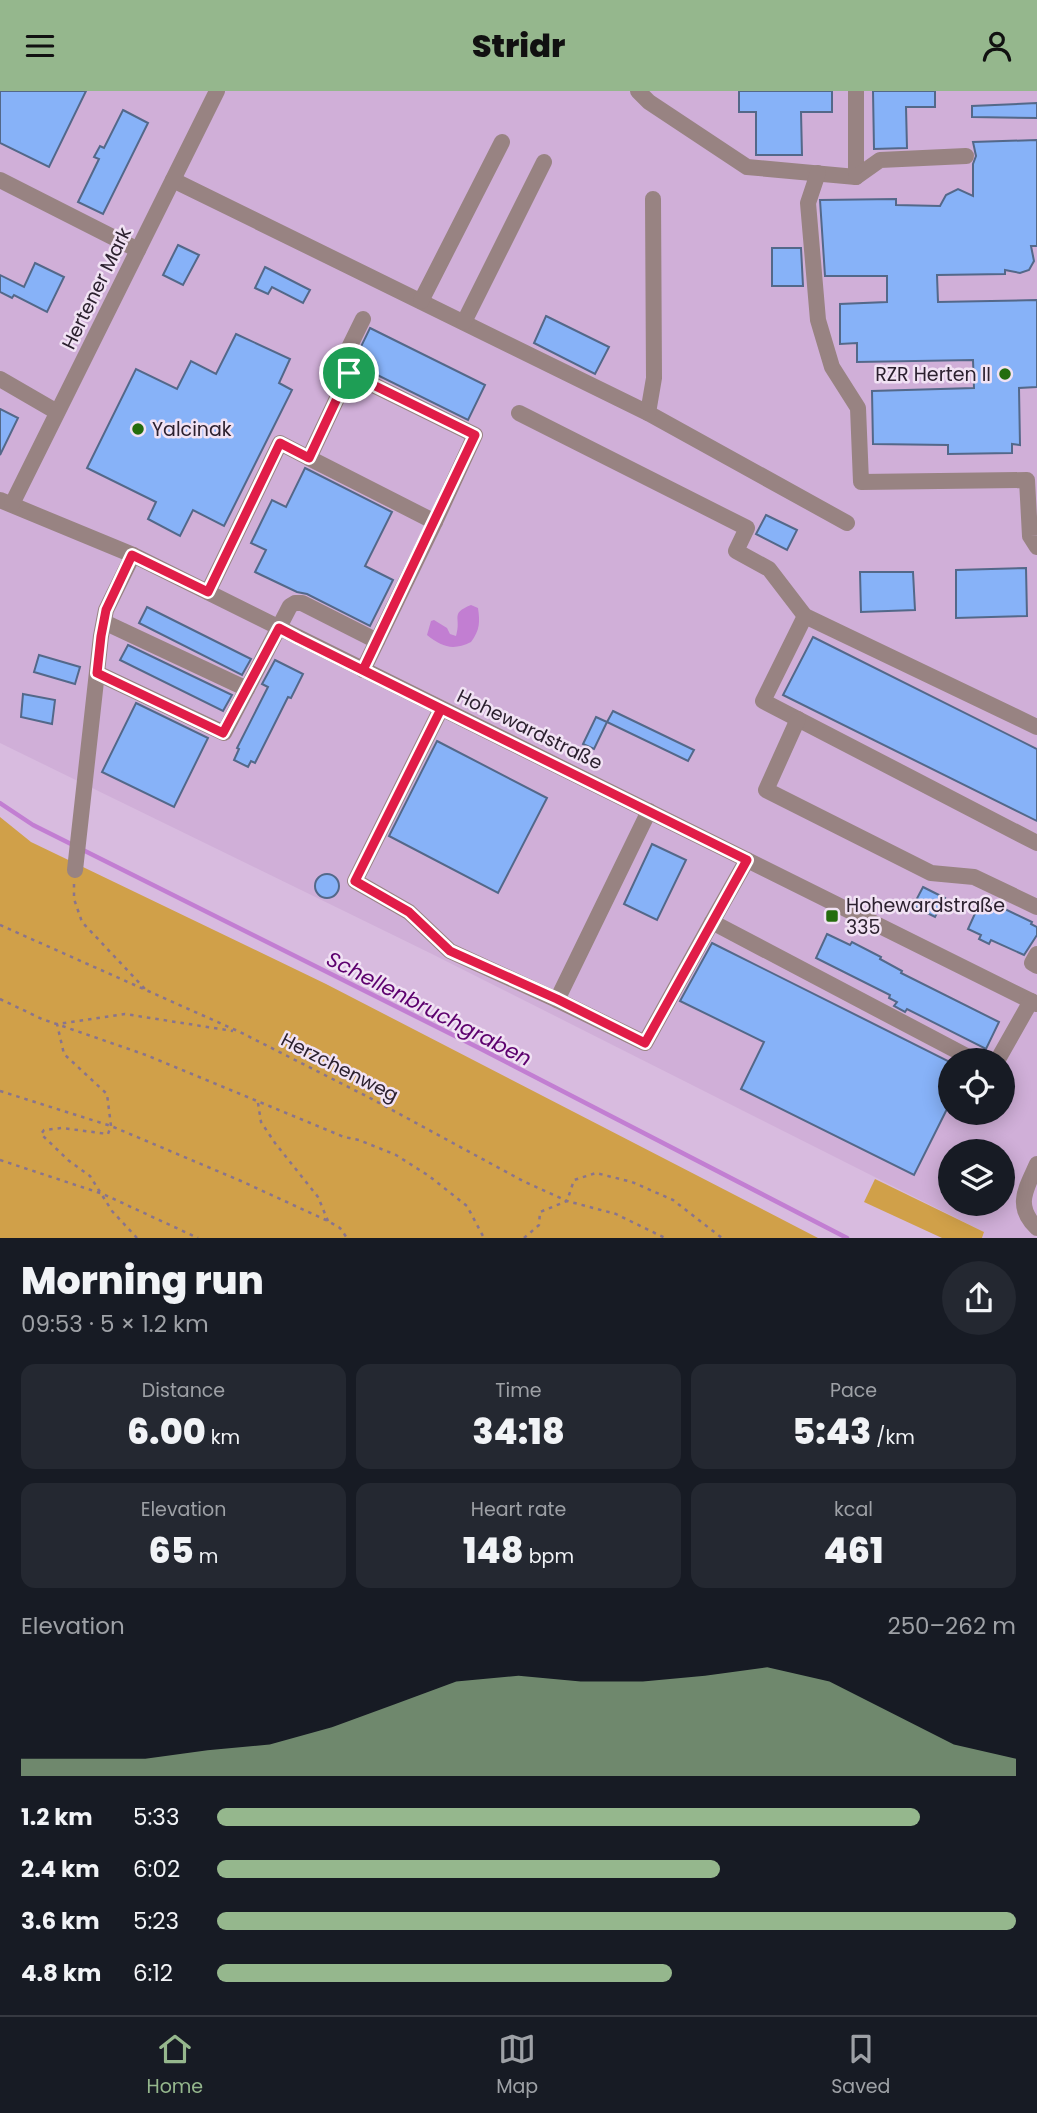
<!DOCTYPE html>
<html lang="en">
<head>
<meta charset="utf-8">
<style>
	body { margin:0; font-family:Poppins,sans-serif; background:#242831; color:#f1f3f6; height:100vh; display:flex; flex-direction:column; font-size:26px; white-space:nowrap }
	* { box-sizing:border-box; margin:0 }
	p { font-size:23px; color:#9ea1a6 }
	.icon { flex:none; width:38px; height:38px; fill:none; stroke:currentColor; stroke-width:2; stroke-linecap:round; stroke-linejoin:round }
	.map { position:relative; height:1147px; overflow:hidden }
	.drawer { display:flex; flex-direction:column; background:#171b24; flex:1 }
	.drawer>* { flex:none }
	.controls { position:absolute; left:938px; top:957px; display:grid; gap:14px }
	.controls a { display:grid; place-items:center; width:77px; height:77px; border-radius:50%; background:#171b24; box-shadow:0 4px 18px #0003; font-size:35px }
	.pin { position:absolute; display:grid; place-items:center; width:60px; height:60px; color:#fff; margin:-30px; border:4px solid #fff; border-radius:50%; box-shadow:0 2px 7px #0007 }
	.round { display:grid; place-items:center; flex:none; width:74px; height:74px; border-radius:37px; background:#242831 }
	.headline { display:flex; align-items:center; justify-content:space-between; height:119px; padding:0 21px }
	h1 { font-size:38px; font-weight:800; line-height:52px }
	.metrics { display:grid; grid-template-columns:repeat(3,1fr); gap:10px; height:119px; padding:7px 21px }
	.metrics div { display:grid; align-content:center; border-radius:14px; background:#242831; text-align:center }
	.metrics b { font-size:35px; font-weight:800 }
	.metrics small { font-size:19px; font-weight:400 }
	.metrics p { font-size:19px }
	.chart { height:196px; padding:14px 21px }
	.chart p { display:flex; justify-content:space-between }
	.chart svg { width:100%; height:126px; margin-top:7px; fill:#95b78d; opacity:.7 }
	ul { padding:0 21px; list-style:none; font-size:23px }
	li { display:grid; grid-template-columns:112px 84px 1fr; align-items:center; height:52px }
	li i { height:18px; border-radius:9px; background:#95b78d }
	header { display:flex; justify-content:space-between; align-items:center; height:91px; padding:0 21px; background:#95b78d; color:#111; font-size:32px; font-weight:800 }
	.tab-bar { display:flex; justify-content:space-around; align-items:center; height:98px; border-top:2px solid #363941; background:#171b24; font-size:19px; color:#9ea1a6 }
	.tab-bar a { display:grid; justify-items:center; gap:4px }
	.tab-bar .on { color:#95b78d }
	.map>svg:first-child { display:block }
	.built { fill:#d0afd8; fill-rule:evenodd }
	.green { fill:#d0a049 }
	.water { fill:#c27ed2 }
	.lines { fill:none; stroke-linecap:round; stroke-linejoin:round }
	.stream { stroke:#c27ed2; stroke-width:4.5 }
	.building { fill:#87b2f8; stroke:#536889; stroke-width:2 }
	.path { stroke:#89748e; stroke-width:2.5; stroke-dasharray:3.5 5; stroke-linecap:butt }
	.minor { stroke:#988382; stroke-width:16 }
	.route-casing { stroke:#fff; stroke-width:14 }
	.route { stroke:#e11d48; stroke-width:9 }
	.poi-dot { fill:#246d0d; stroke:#f1e2f4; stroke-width:2.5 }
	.labels { text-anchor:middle; stroke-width:5; stroke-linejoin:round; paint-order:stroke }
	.street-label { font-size:19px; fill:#2c212f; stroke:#f1e2f4 }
	.poi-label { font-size:19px; fill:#2c212f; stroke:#f1e2f4; text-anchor:start }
	.water-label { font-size:21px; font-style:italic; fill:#5d006e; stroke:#f1e2f4 }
</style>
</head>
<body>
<header><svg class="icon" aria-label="menu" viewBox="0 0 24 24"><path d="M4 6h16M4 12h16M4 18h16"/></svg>Stridr<svg class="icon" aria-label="person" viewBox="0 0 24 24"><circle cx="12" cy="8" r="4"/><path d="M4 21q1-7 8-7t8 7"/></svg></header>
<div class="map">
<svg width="1037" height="1147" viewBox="0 0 1037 1147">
	<rect width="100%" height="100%" fill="#d8bbdf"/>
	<path class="built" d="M 0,0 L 1037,0 L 1037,1147 L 982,1147 L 984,1141 L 432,863 L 0,652 ZM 950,970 L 1003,970 L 1003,1022 L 950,1022 ZM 950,1060 L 1003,1060 L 1003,1113 L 950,1113 Z"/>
	<g class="green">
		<path d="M 0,726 L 31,751 L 326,893 L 818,1147 L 0,1147 Z"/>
		<path d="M 875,1088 L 984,1141 L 982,1147 L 942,1147 L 864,1111 Z"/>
	</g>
	<path class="water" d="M 471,514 L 478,517 C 480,531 480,539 471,551 C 453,560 442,556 427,544 L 431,530 L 434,529 L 447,537 L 450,543 L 456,545 C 462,526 449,523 471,514 Z"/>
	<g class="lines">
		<path class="stream" d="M 0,712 L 33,734 L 479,957 L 847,1147"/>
	</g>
	<g class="building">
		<path d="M 0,0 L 86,0 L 49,76 L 0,52 Z"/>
		<path d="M 739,0 L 832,0 L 832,21 L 801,21 L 802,64 L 756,64 L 756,21 L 739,21 Z"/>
		<path d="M 873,0 L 935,0 L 935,16 L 906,16 L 907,57 L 874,58 Z"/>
		<path d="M 1037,12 L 1037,27 L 972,26 L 972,15 Z"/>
		<path d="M 123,19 L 148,32 L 103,123 L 78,111 L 99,68 L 94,66 L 100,55 L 104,57 Z"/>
		<path d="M 1037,49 L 1037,155 L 1031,155 L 1034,170 L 1029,179 L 1020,182 L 1005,179 L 1005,183 L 937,184 L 938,211 L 1037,209 L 1037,296 L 1019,297 L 1020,354 L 1012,353 L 1012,362 L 948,363 L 948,354 L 873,353 L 872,300 L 974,297 L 973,269 L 857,271 L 857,252 L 840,253 L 840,213 L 887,211 L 887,185 L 825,185 L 820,109 L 896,108 L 896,114 L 940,115 L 946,104 L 958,98 L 973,105 L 973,73 L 976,65 L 973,51 Z"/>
		<path d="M 178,154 L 199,164 L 183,194 L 163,184 Z"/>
		<path d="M 772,157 L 801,157 L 803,195 L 772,195 Z"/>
		<path d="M 35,172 L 64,186 L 47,221 L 14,204 L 12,207 L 0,201 L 0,184 L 24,196 Z"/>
		<path d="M 265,176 L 310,199 L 303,212 L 272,196 L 268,203 L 255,197 Z"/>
		<path d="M 546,225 L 609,256 L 595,283 L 534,252 Z"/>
		<path d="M 370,237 L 485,294 L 468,329 L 353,272 Z"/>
		<path d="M 236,243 L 290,268 L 279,292 L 292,299 L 224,435 L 193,419 L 180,445 L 148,428 L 156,411 L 87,377 L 136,278 L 177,298 L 191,270 L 216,283 Z"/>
		<path d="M 0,318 L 18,327 L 0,364 Z"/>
		<path d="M 305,377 L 392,421 L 365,475 L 393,489 L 370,535 L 307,503 L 297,501 L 255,481 L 266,459 L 251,452 L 272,409 L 286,416 Z"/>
		<path d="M 766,424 L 797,439 L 787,459 L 756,443 Z"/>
		<path d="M 1026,477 L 1027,525 L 956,527 L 956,479 Z"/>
		<path d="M 860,481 L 913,481 L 915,519 L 861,521 Z"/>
		<path d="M 147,516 L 251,568 L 242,584 L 139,532 Z"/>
		<path d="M 813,546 L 1037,658 L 1037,730 L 783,604 Z"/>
		<path d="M 128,554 L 232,604 L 223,620 L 120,569 Z"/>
		<path d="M 39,564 L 80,576 L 75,593 L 34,581 Z"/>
		<path d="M 275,569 L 303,583 L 291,607 L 288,606 L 255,672 L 251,670 L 248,676 L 234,669 L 239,658 L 237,657 L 268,596 L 262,593 Z"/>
		<path d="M 23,603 L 55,609 L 52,633 L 21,626 Z"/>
		<path d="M 136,612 L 208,647 L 174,716 L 102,681 Z"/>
		<path d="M 613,620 L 694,659 L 688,670 L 607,631 Z"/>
		<path d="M 596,626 L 607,631 L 594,658 L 583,653 Z"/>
		<path d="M 437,650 L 547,707 L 498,802 L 389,745 Z"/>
		<path d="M 652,753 L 686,769 L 657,829 L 624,813 Z"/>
		<circle cx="327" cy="795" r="12"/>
		<path d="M 923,796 L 945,807 L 935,826 L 913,815 Z"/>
		<path d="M 982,807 L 1032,831 L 1031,833 L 1037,836 L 1037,844 L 1024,864 L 991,849 L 989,853 L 979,848 L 981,844 L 968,838 Z"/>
		<path d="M 827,843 L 850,854 L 852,851 L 881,866 L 880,868 L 902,880 L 901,882 L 999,931 L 986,958 L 907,918 L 905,921 L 894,915 L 897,911 L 889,907 L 890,904 L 816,867 Z"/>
		<path d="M 712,852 L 950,971 L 950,1012 L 914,1084 L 741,998 L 764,951 L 680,910 Z"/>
	</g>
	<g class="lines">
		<g class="path">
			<path d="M 74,793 L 74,808 L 82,831 L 146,899"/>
			<path d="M 0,834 L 240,941 L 370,1007 L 523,1090 L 567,1110 L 616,1123 L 665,1147"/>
			<path d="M 0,908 L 42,928 L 146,964 L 344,1046 L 359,1049 L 396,1064 L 429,1085 L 467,1115 L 484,1147"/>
			<path d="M 0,1000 L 111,1035 L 241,1090 L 328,1130 L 340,1137 L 347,1147"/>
			<path d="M 258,1012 L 261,1031 L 275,1052 L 318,1106 L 328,1130"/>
			<path d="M 0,1069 L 103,1103 L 198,1147"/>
			<path d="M 137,1147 L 112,1120 L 90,1085 L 68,1069 L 41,1043 L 44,1039 L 62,1037 L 108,1043 L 111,1035 L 107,1003 L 64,963 L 57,933 L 125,923 L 233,940"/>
			<path d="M 524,1147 L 539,1134 L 540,1121 L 567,1110 L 574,1089 L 596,1082 L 632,1091 L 673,1109 L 722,1147"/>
		</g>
		<g class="minor">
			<path d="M 638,0 L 649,11 L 747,76 L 856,86 L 856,0"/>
			<path d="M 818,82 L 808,112 L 818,229 L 832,276 L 858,317 L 861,391 L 1027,389 L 1030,445 L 1037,456"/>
			<path d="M 856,86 L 880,69 L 966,65"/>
			<path d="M 0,89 L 138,159"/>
			<path d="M 173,89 L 648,322 L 847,432"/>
			<path d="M 421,210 L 502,51"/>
			<path d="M 464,231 L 544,71"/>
			<path d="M 0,288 L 57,321"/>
			<path d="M 519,322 L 747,437 L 736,460 L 769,478 L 805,525 L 1037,636"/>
			<path d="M 648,322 L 654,287 L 653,108"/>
			<path d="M 309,367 L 435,431 L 475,344 L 349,282"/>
			<path d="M 0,409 L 133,464 L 1037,913"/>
			<path d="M 12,413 L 217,0"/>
			<path d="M 208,501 L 280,352 L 309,367 L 349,282 L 339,277 L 363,228"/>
			<path d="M 805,525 L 763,610 L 1037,752"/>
			<path d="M 104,531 L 247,598 L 290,515 L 295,512 L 302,512 L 377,550"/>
			<path d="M 363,579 L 435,431"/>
			<path d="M 97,582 L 224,642 L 247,598"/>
			<path d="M 441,618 L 355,790 L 409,821 L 450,860 L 557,909"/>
			<path d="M 798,628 L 766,699 L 931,782 L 974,786 L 1037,816"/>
			<path d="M 649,720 L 557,909 L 645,952 L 712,831"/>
			<path d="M 747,769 L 712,831 L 976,970"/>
			<path d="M 75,779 L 101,545 L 106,519 L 133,464"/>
			<path d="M 1037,863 L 1032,872 L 1037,875"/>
			<path d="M 997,970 L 1031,910"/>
			<path d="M 1037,1073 C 1026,1098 1014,1115 1037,1137"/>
		</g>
	</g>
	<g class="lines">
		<defs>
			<path id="route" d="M 349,282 L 309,367 L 280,352 L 208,501 L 132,464 L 106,519 L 101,545 L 97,582 L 223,642 L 279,537 L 298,547 L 441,618 L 355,790 L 409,821 L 450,860 L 557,908 L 645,952 L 747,769 L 363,579 L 475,344 L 349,282"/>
		</defs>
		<use href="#route" class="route-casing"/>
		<use href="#route" class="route"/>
	</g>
	<g class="poi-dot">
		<circle cx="1005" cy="283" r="7"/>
		<circle cx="138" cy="338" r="7"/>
		<rect x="825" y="818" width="14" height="14" rx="3.5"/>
	</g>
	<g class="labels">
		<g class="street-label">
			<text transform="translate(96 197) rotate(-64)" y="7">Hertener Mark</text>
			<text transform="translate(530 638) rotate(26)" y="7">Hohewardstraße</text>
			<text transform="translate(340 976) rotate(27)" y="7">Herzchenweg</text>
		</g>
		<g class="poi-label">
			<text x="991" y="290" text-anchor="end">RZR Herten II</text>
			<text x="152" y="345">Yalcinak</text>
			<text x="846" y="821">Hohewardstraße<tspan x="846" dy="22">335</tspan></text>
		</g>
		<g class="water-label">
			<text transform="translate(429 918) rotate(27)" y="7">Schellenbruchgraben</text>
		</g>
	</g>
</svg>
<div class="controls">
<a><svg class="icon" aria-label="locate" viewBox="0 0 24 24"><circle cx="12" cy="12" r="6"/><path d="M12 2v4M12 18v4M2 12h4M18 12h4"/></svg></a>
<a><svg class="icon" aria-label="layers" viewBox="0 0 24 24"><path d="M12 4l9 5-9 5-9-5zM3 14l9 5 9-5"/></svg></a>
</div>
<div class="pin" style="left:349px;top:282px;background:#1e9e55"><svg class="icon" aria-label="arrive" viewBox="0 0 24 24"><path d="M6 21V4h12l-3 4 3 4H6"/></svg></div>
</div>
<section class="drawer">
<div class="headline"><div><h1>Morning run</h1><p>09:53 · 5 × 1.2 km</p></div><a class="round"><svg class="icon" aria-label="share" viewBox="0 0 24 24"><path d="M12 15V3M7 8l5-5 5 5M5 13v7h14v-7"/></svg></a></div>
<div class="metrics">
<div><p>Distance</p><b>6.00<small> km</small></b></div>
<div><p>Time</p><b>34:18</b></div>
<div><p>Pace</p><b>5:43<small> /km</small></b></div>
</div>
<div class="metrics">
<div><p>Elevation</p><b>65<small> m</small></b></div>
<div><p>Heart rate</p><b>148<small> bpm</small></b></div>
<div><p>kcal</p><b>461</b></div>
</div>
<div class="chart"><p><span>Elevation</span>250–262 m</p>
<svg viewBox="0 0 160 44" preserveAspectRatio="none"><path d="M0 44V38L10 38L20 38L30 35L40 33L50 27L60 19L70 11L80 9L90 11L100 11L110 9L120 6L130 11L140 22L150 33L160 38V44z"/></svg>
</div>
<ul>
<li><b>1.2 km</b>5:33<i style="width:88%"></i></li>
<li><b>2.4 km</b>6:02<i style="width:63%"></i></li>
<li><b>3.6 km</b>5:23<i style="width:100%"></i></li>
<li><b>4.8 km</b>6:12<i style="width:57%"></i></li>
</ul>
</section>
<nav class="tab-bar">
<a class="on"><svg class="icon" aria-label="home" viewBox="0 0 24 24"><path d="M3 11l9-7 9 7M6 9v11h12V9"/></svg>Home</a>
<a><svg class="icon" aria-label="map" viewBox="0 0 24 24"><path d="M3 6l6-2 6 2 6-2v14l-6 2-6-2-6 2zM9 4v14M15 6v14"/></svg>Map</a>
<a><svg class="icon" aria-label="saved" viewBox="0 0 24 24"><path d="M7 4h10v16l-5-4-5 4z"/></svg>Saved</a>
</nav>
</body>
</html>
